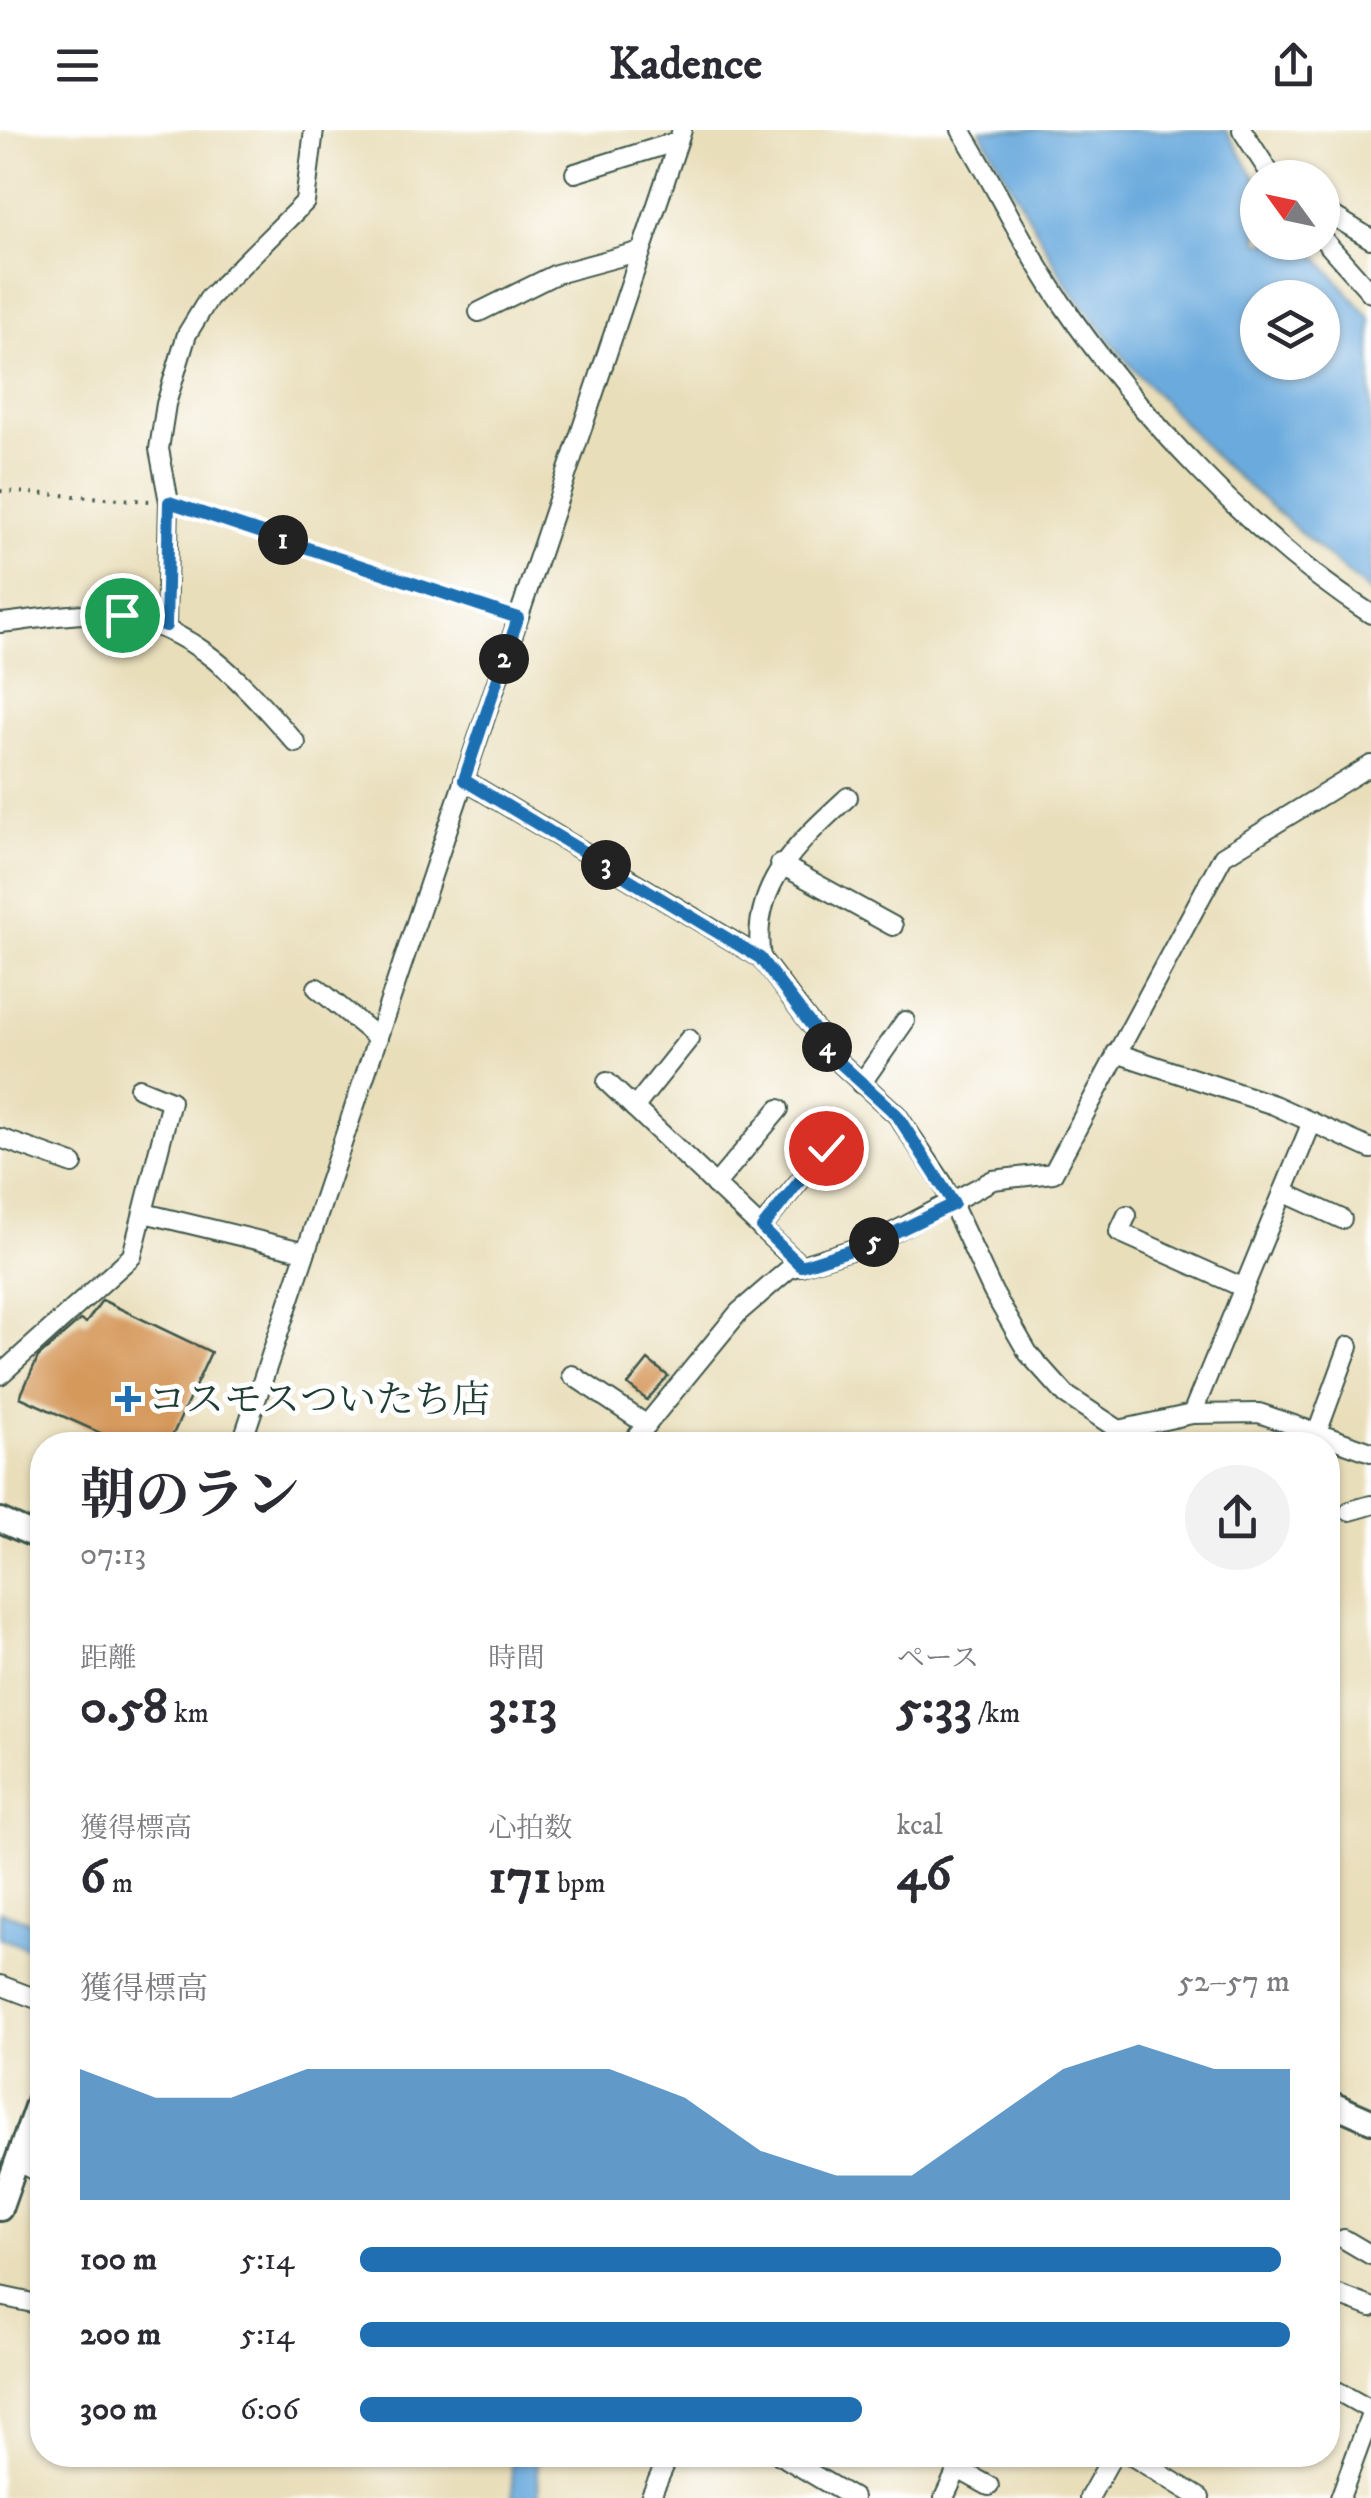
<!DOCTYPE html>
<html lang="ja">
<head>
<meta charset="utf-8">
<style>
	body { margin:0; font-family:"IM FELL DW Pica","Noto Serif JP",serif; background:#f2f2f3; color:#2b2b33; height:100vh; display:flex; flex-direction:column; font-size:38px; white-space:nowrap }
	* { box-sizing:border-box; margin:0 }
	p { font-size:32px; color:#7c7c81 }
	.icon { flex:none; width:55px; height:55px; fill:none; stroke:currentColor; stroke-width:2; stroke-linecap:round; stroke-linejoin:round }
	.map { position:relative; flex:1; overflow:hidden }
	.drawer { position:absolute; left:30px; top:1302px; width:1310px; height:1035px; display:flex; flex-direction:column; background:#fff; border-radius:40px; box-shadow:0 2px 8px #0004 }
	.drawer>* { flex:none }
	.needle { width:65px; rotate:303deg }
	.buttons { position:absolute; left:1240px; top:30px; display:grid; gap:20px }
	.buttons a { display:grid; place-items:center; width:100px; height:100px; border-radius:50%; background:#fff; box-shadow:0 2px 8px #0004; font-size:50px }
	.pin { position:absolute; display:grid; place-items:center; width:85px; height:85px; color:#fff; margin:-42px; border:5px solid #fff; border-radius:50%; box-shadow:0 2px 10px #0007 }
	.km { position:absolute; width:50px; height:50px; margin:-25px; border-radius:50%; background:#222; color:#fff; font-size:28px; line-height:50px; text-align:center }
	.round { display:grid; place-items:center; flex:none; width:105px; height:105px; border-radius:52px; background:#f2f2f3 }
	.overview { display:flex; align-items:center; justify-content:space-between; height:170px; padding:0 50px }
	h1 { font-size:55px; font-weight:700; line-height:75px }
	.metrics { display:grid; grid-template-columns:repeat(3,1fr); gap:15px; height:170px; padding:10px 50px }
	.metrics div { display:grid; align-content:center }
	.metrics b { font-size:50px; font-weight:700 }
	.metrics small { font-size:28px; font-weight:400 }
	.metrics p { font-size:28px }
	.chart { height:280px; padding:20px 50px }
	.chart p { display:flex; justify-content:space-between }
	.chart svg { width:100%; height:180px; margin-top:10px; fill:#1f6fb2; opacity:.7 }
	ul { padding:0 50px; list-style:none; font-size:32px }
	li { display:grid; grid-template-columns:160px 120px 1fr; align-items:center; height:75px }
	li i { height:25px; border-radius:12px; background:#1f6fb2 }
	header { display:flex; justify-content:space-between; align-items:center; height:130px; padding:0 50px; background:#fff; font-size:45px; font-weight:700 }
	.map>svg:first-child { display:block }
	.water { fill:#6baadd; stroke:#457488; stroke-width:2.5; fill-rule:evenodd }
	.building { fill:#d5995c }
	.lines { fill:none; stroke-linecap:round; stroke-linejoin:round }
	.minor-casing { stroke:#3d5548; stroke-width:22 }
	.tertiary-casing { stroke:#3d5548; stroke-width:28 }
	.path { stroke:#3d5548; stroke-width:4; stroke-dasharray:2.5 8; stroke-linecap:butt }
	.minor { stroke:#fff; stroke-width:18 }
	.tertiary { stroke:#fff; stroke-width:22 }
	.route-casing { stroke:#fff; stroke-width:20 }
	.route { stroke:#1f6fb2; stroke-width:12 }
	.poi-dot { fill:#1f6fb2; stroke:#fff; stroke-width:4 }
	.labels { text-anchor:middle; stroke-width:10; stroke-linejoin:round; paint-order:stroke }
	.poi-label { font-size:38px; fill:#1f3d34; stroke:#fff; text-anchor:start }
</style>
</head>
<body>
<header><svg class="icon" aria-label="menu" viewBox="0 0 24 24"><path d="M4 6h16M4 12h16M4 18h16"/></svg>Kadence<svg class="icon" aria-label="share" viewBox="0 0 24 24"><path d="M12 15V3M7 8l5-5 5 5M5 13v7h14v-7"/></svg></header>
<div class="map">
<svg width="1371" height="2368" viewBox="0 0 1371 2368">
	<rect width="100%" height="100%" fill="#fff"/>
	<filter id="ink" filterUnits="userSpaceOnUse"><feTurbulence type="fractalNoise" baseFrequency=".01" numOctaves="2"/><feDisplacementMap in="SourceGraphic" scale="20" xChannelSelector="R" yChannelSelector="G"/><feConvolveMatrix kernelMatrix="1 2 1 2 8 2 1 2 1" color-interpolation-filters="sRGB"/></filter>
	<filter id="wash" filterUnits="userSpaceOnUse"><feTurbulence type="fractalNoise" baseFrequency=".0048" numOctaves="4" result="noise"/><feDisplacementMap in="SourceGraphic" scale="40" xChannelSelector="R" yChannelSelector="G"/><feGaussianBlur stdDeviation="2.25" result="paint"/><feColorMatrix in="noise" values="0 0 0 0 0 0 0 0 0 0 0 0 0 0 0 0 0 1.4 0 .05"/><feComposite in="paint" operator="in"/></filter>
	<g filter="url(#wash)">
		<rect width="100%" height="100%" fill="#e9deba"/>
		<g class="water">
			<path d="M 980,0 L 1226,0 L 1257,51 L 1258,112 L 1305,113 L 1371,189 L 1371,464 L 1220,332 L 1135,241 L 1070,160 ZM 1258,168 L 1322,168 L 1322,232 L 1258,232 Z"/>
			<path d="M 0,1781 L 42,1796 L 42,1824 L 0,1808 Z"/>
			<path d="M 511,2325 L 537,2325 L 539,2368 L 513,2368 Z"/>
		</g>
		<g id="blocks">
			<g class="building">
				<path d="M 102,1170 L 211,1222 L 168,1315 L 127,1315 L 20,1267 L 38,1227 L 80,1190 L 86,1193 Z"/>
				<path d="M 648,1230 L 668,1246 L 647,1270 L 628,1255 Z"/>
			</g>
		</g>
	</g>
	<g filter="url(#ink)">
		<use href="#blocks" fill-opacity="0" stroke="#3d5548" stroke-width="2.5"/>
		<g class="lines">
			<defs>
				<g id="minor">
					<path d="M 961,0 C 996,56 1023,117 1061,172 C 1137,284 1257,411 1371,484"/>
					<path d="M 1242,0 L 1273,48"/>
					<path d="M 575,43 L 678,11"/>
					<path d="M 1322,79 L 1371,109"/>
					<path d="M 1322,108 L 1371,163"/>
					<path d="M 479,182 L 556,144 L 641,121"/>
					<path d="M 0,493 C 31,491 62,483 93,484 C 188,486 237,547 296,613"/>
					<path d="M 166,496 L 169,372 L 159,319 L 166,274 L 187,204 L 209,168 L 305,72 L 314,0"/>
					<path d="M 464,650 L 761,828 L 840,933 L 897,985 L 942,1052 L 993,1162 L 1028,1223 L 1066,1265 L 1119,1300 L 1192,1284 L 1259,1283 L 1371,1322"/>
					<path d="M 780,734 L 893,796"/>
					<path d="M 761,828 C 749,756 800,711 848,667"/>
					<path d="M 317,858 L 378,908"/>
					<path d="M 1116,923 L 1274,975 L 1371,1019"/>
					<path d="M 607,952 L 801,1136"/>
					<path d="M 861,954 L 905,891"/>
					<path d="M 634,978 L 689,909"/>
					<path d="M 0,1008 L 73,1034"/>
					<path d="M 715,1055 L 779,979"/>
					<path d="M 1283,1062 L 1342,1089"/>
					<path d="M 144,1083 L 306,1122"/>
					<path d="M 1127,1085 L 1119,1102 L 1244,1158"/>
					<path d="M 761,1098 L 826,1019"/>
					<path d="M 0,1245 L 132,1126 L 171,971 L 139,958"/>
					<path d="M 572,1245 L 647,1295"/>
					<path d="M 1192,1284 L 1312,992"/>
					<path d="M 1317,1303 L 1349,1216"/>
					<path d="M 241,1315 L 682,0"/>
					<path d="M 630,1315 L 739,1182 L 789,1139 L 873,1113 L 993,1050 L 1053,1043 L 1223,726 L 1371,635"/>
					<path d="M 1350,1381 L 1371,1375"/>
					<path d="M 0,1855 L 42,1871"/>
					<path d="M 17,2031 L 42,2044"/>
					<path d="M 1344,2109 L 1371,2125"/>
					<path d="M 1328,2161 L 1371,2177"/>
					<path d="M 0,2166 L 42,2175"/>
					<path d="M 1328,2256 L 1371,2280"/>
					<path d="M 780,2325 L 853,2368"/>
					<path d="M 1130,2325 L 1200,2368"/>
					<path d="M 958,2339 L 989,2356"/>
					<path d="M 650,2368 L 669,2325"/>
					<path d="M 944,2368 L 964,2325"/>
					<path d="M 1089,2368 L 1113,2325"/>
					<path d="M 1340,2368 L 1371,2284"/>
				</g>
				<g id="tertiary">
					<path d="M 0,1390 L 42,1409"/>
					<path d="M 1328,1972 L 1371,1991"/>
					<path d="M 0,2079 L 42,1960"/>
				</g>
			</defs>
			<use href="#minor" class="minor-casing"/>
			<use href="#tertiary" class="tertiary-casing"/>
			<g class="path">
				<path d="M 0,361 L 150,371"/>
				<path d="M 188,378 L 502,482"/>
			</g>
			<use href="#minor" class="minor"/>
			<use href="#tertiary" class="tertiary"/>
		</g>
	</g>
	<g class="lines" filter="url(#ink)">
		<defs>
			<path id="route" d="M 122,485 L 166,496 L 169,372 L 518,488 L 464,650 L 760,828 L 840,933 L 897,985 L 954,1074 L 873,1113 L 801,1136 L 762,1098 L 826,1018"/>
		</defs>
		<use href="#route" class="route-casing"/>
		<use href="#route" class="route"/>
	</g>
	<path class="poi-dot" d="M123 1254h10v10h10v10h-10v10h-10v-10h-10v-10h10z"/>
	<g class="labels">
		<g class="poi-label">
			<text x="148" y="1282">コスモスついたち店</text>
		</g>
	</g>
</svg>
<div class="buttons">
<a><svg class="needle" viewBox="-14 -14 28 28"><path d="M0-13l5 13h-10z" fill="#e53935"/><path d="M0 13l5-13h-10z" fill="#7c7c81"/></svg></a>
<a><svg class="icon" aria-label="layers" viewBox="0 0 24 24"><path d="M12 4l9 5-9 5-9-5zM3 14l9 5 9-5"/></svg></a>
</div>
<div class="pin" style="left:122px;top:485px;background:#1e9e55"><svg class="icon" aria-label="arrive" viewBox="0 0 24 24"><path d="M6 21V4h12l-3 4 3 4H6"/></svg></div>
<div class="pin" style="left:826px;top:1018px;background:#d93025"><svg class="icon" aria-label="check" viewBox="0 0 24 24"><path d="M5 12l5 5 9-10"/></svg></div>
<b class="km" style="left:283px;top:410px">1</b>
<b class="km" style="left:504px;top:529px">2</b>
<b class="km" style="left:606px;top:735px">3</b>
<b class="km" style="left:827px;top:917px">4</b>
<b class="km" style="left:874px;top:1112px">5</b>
<section class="drawer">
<div class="overview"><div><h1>朝のラン</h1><p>07:13</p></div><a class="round"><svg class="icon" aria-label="share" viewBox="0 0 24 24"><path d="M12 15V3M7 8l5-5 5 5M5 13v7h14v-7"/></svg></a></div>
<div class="metrics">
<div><p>距離</p><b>0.58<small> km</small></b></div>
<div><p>時間</p><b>3:13</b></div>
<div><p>ペース</p><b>5:33<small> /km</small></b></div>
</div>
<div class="metrics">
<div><p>獲得標高</p><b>6<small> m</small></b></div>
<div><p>心拍数</p><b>171<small> bpm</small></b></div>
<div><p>kcal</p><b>46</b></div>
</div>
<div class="chart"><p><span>獲得標高</span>52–57 m</p>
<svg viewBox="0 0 160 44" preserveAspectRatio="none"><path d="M0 44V12L10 19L20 19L30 12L40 12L50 12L60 12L70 12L80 19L90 32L100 38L110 38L120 25L130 12L140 6L150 12L160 12V44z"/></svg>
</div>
<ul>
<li><b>100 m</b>5:14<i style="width:99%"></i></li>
<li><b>200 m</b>5:14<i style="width:100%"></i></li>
<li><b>300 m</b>6:06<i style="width:54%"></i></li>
</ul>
</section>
</div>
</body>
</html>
